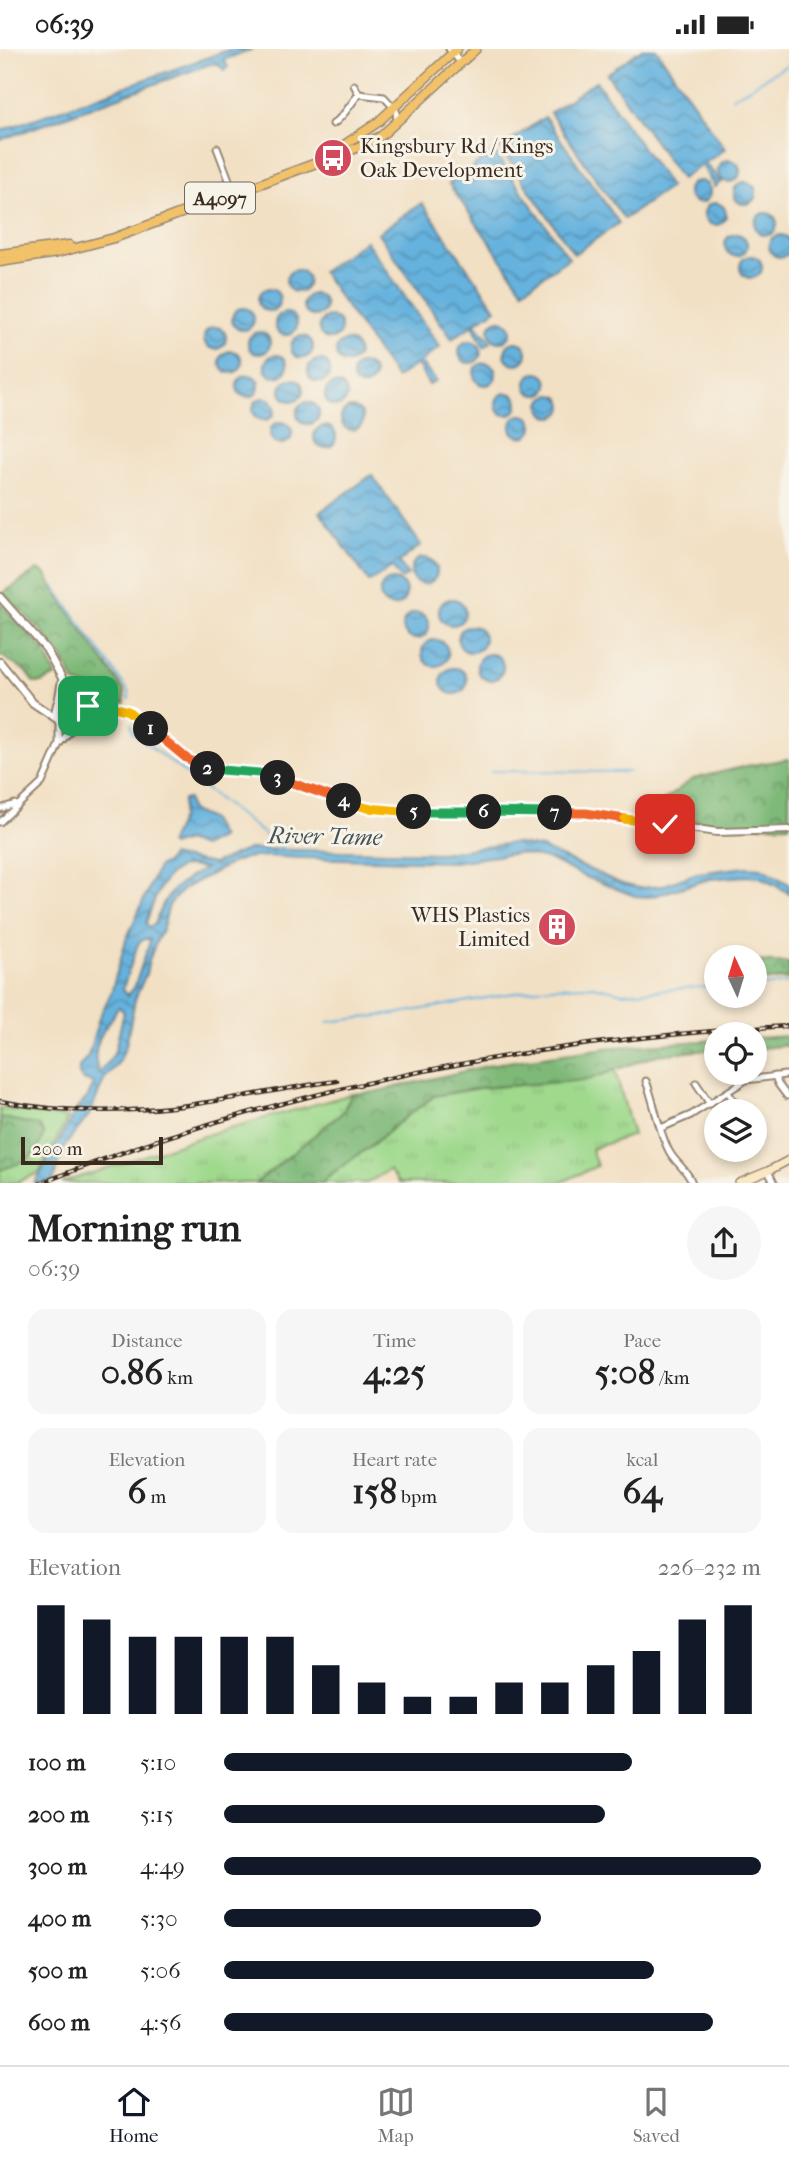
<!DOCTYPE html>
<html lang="en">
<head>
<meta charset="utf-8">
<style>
	body { margin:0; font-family:"IM FELL French Canon",serif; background:#f6f6f6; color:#222; height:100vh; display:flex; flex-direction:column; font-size:26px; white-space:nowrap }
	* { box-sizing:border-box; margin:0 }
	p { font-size:23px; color:#767676 }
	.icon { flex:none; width:38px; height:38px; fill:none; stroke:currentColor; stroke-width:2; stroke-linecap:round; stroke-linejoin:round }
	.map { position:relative; height:1134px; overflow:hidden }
	.details { display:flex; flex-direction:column; background:#fff; flex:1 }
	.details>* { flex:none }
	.needle { width:46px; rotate:356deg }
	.fabs { position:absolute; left:704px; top:896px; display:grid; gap:14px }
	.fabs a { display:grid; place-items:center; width:63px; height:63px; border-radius:50%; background:#fff; box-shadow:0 4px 10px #0003; font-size:35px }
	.scale { position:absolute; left:21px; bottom:18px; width:142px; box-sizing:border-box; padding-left:7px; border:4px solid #3b2a1e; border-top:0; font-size:19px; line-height:24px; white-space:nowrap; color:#3b2a1e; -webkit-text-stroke:5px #f7f3e8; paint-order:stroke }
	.pin { position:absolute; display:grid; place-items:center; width:60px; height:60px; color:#fff; margin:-30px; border-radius:14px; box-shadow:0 4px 10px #0006 }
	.km { position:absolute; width:35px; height:35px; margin:-18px; border-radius:50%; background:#222; color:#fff; font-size:19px; line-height:35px; text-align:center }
	.round { display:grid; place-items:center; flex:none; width:74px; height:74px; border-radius:37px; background:#f6f6f6 }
	.headline { display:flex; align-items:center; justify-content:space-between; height:119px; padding:0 28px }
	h1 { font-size:38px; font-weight:800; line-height:52px }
	.figures { display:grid; grid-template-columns:repeat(3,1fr); gap:10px; height:119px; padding:7px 28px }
	.figures div { display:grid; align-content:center; border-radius:18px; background:#f6f6f6; text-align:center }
	.figures b { font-size:35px; font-weight:800 }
	.figures small { font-size:19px; font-weight:400 }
	.figures p { font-size:19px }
	.chart { height:196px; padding:14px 28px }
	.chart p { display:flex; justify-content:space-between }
	.chart svg { width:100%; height:126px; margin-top:7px; stroke:#111827; stroke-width:6 }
	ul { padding:0 28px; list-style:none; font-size:23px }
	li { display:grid; grid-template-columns:112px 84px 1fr; align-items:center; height:52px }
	li i { height:18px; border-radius:9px; background:#111827 }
	.status { display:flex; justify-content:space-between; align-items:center; height:49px; padding:0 35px; background:#fff; direction:ltr }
	.status svg { height:19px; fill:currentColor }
	.menu { display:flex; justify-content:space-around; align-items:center; height:98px; border-top:2px solid #e0e0e0; background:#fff; font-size:19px; color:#767676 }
	.menu a { display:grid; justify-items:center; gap:4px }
	.menu .on { color:#111827 }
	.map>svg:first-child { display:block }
	.grass { fill:url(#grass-tufts); stroke:#6c8255; stroke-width:2 }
	.forest { fill:url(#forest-crowns); stroke:#5c724b; stroke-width:2 }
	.water { fill:url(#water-waves); stroke:#506e7e; stroke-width:2; fill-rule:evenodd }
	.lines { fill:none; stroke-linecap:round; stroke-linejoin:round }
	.stream { stroke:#65b2de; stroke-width:2 }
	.minor-casing { stroke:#968571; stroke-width:9 }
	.tertiary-casing { stroke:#968571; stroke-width:10 }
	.secondary-casing { stroke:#968571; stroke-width:10 }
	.primary-casing { stroke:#968571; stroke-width:11 }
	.minor { stroke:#fff; stroke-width:5 }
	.tertiary { stroke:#fff; stroke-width:6 }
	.secondary { stroke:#fae7c3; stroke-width:7 }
	.primary { stroke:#f2c26a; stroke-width:8 }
	.rail-casing { stroke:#3b2a1e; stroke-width:4.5 }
	.rail { stroke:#f7f3e8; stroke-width:2; stroke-dasharray:5; stroke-linecap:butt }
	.split-1-casing { stroke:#fff; stroke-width:14 }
	.split-2-casing { stroke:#fff; stroke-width:14 }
	.split-3-casing { stroke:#fff; stroke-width:14 }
	.split-4-casing { stroke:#fff; stroke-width:14 }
	.split-5-casing { stroke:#fff; stroke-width:14 }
	.split-6-casing { stroke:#fff; stroke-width:14 }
	.split-7-casing { stroke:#fff; stroke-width:14 }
	.split-8-casing { stroke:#fff; stroke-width:14 }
	.split-9-casing { stroke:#fff; stroke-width:14 }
	.split-1 { stroke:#f5b400; stroke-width:9 }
	.split-2 { stroke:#f0652b; stroke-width:9 }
	.split-3 { stroke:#22a559; stroke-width:9 }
	.split-4 { stroke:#f0652b; stroke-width:9 }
	.split-5 { stroke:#f5b400; stroke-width:9 }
	.split-6 { stroke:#22a559; stroke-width:9 }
	.split-7 { stroke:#22a559; stroke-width:9 }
	.split-8 { stroke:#f0652b; stroke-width:9 }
	.split-9 { stroke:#f5b400; stroke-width:9 }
	.labels { text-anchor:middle; stroke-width:6; stroke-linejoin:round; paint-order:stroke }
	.shield { fill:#f7f3e8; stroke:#73665b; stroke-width:2 }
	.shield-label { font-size:19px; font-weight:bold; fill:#3b2a1e }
	.poi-label { font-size:21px; fill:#3b2a1e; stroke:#f7f3e8; text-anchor:start }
	.water-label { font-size:23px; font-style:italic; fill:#485358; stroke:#f7f3e8 }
</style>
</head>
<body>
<div class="status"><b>06:39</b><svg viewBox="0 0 49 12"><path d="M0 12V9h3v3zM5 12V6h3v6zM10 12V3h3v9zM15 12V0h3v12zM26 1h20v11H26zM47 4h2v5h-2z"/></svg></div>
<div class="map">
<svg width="789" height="1134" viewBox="0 0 789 1134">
	<defs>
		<pattern id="grass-tufts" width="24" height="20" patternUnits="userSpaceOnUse" patternTransform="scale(1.75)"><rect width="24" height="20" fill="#9ed98c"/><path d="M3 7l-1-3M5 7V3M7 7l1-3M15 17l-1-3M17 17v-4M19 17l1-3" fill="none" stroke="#89ba78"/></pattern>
		<pattern id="forest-crowns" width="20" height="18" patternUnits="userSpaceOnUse" patternTransform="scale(1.75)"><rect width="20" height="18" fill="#7eb978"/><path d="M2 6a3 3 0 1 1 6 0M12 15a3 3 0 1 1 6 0" fill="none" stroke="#689762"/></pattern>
		<pattern id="water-waves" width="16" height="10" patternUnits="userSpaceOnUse" patternTransform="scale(1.75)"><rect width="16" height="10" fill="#65b2de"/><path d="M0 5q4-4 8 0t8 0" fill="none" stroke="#5491b3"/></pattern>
	</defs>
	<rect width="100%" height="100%" fill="#f7f3e8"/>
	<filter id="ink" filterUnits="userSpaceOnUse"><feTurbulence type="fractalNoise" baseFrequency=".0143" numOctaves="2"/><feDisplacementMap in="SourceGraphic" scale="14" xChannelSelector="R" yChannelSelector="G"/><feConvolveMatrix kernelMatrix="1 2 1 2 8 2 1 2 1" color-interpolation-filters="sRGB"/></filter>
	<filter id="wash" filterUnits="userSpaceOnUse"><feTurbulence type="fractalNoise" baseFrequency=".00686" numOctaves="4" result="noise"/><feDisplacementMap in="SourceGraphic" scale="28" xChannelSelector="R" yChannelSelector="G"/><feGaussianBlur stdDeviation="1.57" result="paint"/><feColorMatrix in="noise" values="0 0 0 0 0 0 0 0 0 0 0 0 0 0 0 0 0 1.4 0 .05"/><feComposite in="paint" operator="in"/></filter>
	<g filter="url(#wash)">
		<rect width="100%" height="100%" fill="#f2e0c4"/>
		<g class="grass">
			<path d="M 615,1021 L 633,1086 L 591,1100 L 597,1117 L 560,1134 L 399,1134 L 389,1121 L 367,1134 L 323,1134 L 327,1128 L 372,1096 L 402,1071 L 434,1047 L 479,1039 L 587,1031 Z"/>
			<path d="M 352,1045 L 343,1063 L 256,1134 L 62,1134 L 219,1082 Z"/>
			<path d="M 0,1059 L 68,1069 L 39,1124 L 15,1134 L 0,1134 Z"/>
		</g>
		<g class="forest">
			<path d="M 38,521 L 46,525 L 53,539 L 124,641 L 125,655 L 100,641 L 75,634 L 64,611 L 40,580 L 3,544 Z"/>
			<path d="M 0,554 L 45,602 L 56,627 L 42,634 L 34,634 L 25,622 L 0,606 Z"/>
			<path d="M 789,710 L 789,776 L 740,777 L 645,765 L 693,730 L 746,717 Z"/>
			<path d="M 755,912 L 789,914 L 789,930 L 754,932 Z"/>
			<path d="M 789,987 L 789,996 L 754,1000 L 754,989 Z"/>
			<path d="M 716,991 L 716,1000 L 657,1006 L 587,1031 L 479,1039 L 434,1047 L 402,1071 L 372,1096 L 327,1128 L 323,1134 L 256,1134 L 343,1063 L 352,1045 L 374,1043 L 500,1014 L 614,998 Z"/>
			<path d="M 0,1068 L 40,1077 L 44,1085 C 35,1111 25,1113 0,1121 Z"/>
		</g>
		<g class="water">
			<path d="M 231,0 L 253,0 L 226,10 L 224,12 L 228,18 L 224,21 L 218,15 L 210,15 L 0,91 L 0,82 Z"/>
			<path d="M 642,0 L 656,0 L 725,100 L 705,114 L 721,133 L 714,138 L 702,116 L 681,130 L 607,25 Z"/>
			<path d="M 596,32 L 670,138 L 624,170 L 550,64 Z"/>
			<path d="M 545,68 L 619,174 L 574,205 L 500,99 Z"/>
			<path d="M 494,103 L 569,209 L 523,241 L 449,135 Z"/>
			<circle cx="729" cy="122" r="11"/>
			<circle cx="699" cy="143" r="11"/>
			<circle cx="745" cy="144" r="11"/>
			<circle cx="715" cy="165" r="11"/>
			<path d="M 422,154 L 496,260 L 475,274 L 491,293 L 484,298 L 473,276 L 452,290 L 378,184 Z"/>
			<circle cx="766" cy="175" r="11"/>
			<circle cx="736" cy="196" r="11"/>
			<circle cx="780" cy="197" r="11"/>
			<path d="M 366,192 L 440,298 L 420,313 L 436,332 L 429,336 L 417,315 L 396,329 L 322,223 Z"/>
			<circle cx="751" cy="218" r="11"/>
			<circle cx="297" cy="232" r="11"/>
			<circle cx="269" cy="251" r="11"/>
			<circle cx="314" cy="256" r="11"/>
			<circle cx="243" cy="270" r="11"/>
			<circle cx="286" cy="275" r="11"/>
			<circle cx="330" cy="279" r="11"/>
			<circle cx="500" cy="282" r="11"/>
			<circle cx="215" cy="289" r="11"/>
			<circle cx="259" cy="294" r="11"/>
			<circle cx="302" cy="298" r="11"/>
			<circle cx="470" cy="303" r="11"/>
			<circle cx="347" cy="303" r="11"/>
			<circle cx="516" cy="304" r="11"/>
			<circle cx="231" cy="313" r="11"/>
			<circle cx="276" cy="317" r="11"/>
			<circle cx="319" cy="322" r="11"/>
			<circle cx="485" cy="325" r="11"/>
			<circle cx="363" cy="326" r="11"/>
			<circle cx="537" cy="335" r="11"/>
			<circle cx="248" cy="337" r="11"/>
			<circle cx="292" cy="341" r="11"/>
			<circle cx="336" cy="346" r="11"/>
			<circle cx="507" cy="355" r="11"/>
			<circle cx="552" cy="357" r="11"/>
			<circle cx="264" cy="360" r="11"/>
			<circle cx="308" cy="364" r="11"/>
			<circle cx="352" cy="370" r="11"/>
			<circle cx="522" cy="377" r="11"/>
			<circle cx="281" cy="384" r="11"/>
			<circle cx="325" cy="388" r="11"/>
			<path d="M 372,426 L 421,496 L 399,513 L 408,526 L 401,530 L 392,518 L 369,533 L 320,463 Z"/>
			<circle cx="424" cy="522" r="13"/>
			<circle cx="393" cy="544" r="13"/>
			<circle cx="452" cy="563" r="13"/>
			<circle cx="416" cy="577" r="13"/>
			<circle cx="471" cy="590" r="13"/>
			<circle cx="435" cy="604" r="13"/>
			<circle cx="490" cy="618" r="13"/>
			<circle cx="454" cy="632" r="13"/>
			<path d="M 188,750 L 190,761 L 210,770 L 221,788 L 202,798 L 186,792 L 171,797 L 169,795 L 181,769 L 183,751 Z"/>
			<path d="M 513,794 L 541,799 L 622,835 L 639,839 L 662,837 L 697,824 L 746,818 L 761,819 L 789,835 L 789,844 L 760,828 L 745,827 L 710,830 L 650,848 L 635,847 L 583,827 L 551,811 L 519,804 L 453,813 L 299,809 L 268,807 L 245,809 L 232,814 L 183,840 L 169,856 L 163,879 L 157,891 L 149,911 L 146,925 L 135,950 L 126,997 L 119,1013 L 105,1029 L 89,1066 L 65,1097 L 52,1134 L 35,1134 L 78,1058 L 88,1048 L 94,1034 L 83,1031 L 79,1026 L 79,1018 L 88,1007 L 99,969 L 111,944 L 126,891 L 144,850 L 158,818 L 166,814 L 171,807 L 213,815 L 249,800 L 440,804 ZM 186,817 L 205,819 C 175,837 166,841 155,875 L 149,878 L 146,874 C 154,853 161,822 186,817 ZM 144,890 L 150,890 L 149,895 L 134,939 L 127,947 L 123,939 L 138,895 ZM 119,958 L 124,963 L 114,1005 L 99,1025 C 91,1005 97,988 110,972 C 114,967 114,962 119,958 Z"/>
		</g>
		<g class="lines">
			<g class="stream">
				<path d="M 732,48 C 753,40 768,24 789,16"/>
				<path d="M 54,537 L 129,643 L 129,650"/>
				<path d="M 131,675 L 133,684 L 286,802"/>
				<path d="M 491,722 L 629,723"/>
				<path d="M 754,938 L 789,934"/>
				<path d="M 327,973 L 395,965 L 549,938 L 594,937 L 623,944 L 716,937"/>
			</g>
		</g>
	</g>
	<g filter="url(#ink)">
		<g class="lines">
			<defs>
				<g id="minor">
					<path d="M 449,0 L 460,13"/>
					<path d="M 354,36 L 359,45 L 384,48 L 396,61 L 397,73"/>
					<path d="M 333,75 C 344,68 350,55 359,45"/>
					<path d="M 217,99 L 234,144"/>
					<path d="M 59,673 L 59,695"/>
					<path d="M 0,760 L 15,755"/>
					<path d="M 0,773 L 42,734 L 59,695 L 76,675"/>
					<path d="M 775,1027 L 778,1035 L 787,1047"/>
					<path d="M 646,1032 C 655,1055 658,1081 669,1102 C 675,1114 688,1121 692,1134"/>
					<path d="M 696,1034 L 710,1055"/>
					<path d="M 728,1043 L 740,1062"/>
					<path d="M 661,1079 L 691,1066 L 746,1031 L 785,1026"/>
					<path d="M 768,1122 L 774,1134"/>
				</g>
				<g id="tertiary">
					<path d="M 0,548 L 46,600 L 73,649"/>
					<path d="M 0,613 L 33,654 L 57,670"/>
					<path d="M 58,654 L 62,631"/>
					<path d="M 79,672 L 83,661 L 79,652 L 67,649 L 57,655 L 55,665 L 59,673 L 64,676 L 76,675 L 96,659 L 118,659 L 136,667 L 186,709 L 203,718 L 274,727 L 367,759 L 405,763 L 586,764 L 717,783 L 789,781"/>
				</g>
				<path id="secondary" d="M 739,1134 L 768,1122 L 789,1111"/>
				<g id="primary">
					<path d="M 332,104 L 377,74 L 457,0"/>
					<path d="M 0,205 L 69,196"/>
					<path d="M 0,213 L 57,204 L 114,189 L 354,100 L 381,87 L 476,0"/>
				</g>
			</defs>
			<use href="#minor" class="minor-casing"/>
			<use href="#tertiary" class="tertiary-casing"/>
			<use href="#secondary" class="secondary-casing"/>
			<use href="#primary" class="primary-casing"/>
			<use href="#minor" class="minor"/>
			<use href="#tertiary" class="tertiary"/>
			<use href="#secondary" class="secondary"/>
			<use href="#primary" class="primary"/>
			<defs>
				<g id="rail">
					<path d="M 0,1052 C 56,1063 115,1064 172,1058 C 227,1052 281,1039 337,1032"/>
					<path d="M 41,1134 C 84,1118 126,1101 170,1087 C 372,1023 578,988 789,977"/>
				</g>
			</defs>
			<use href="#rail" class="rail-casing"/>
			<use href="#rail" class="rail"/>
		</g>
	</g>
	<g class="lines" filter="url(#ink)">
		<defs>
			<path id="split-1" d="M 88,657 L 118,659 L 128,662 L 151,680"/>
			<path id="split-2" d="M 151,680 L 186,709 L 208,720"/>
			<path id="split-3" d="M 208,720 L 259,724 L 278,729"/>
			<path id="split-4" d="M 278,729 L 344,752"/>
			<path id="split-5" d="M 344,752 L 367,759 L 414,763"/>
			<path id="split-6" d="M 414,763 L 484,763"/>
			<path id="split-7" d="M 484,763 L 555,764"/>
			<path id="split-8" d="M 555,764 L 586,764 L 625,770"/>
			<path id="split-9" d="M 625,770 L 665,775"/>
		</defs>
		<use href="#split-1" class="split-1-casing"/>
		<use href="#split-2" class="split-2-casing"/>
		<use href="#split-3" class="split-3-casing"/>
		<use href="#split-4" class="split-4-casing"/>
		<use href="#split-5" class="split-5-casing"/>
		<use href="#split-6" class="split-6-casing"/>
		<use href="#split-7" class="split-7-casing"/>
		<use href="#split-8" class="split-8-casing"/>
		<use href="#split-9" class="split-9-casing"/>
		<use href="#split-1" class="split-1"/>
		<use href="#split-2" class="split-2"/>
		<use href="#split-3" class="split-3"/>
		<use href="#split-4" class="split-4"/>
		<use href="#split-5" class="split-5"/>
		<use href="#split-6" class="split-6"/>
		<use href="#split-7" class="split-7"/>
		<use href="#split-8" class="split-8"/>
		<use href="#split-9" class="split-9"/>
	</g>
	<defs>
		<symbol id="bus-disc" viewBox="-11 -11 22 22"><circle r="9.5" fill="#d1495b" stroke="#f7f3e8"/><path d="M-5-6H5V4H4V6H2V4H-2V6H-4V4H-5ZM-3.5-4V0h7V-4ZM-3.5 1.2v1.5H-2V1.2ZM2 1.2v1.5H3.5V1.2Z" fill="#fff"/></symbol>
		<symbol id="building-disc" viewBox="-11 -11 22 22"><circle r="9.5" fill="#d1495b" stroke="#f7f3e8"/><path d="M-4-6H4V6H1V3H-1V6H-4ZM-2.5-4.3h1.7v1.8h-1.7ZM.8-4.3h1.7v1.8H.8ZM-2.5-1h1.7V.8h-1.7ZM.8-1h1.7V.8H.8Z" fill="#fff"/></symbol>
	</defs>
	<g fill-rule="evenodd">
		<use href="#bus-disc" x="311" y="87" width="44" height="44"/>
		<use href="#building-disc" x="535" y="856" width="44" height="44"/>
	</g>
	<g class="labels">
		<rect class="shield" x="185" y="133.5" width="70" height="31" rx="5"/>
		<g class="shield-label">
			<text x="220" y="156">A4097</text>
		</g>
		<g class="poi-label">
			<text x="360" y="104">Kingsbury Rd / Kings<tspan x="360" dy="24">Oak Development</tspan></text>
			<text x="530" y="873" text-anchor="end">WHS Plastics<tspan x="530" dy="24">Limited</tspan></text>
		</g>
		<g class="water-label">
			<text transform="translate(325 787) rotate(1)" y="8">River Tame</text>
		</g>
	</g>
</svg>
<div class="fabs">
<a><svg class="needle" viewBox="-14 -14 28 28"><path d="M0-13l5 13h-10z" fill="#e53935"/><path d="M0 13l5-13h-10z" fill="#767676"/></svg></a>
<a><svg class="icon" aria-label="locate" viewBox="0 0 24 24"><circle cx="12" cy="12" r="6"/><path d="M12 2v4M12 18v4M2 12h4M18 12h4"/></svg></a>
<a><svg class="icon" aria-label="layers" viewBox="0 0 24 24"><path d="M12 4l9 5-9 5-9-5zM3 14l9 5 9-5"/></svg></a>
</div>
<div class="scale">200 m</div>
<div class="pin" style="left:88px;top:657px;background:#1e9e55"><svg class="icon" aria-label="arrive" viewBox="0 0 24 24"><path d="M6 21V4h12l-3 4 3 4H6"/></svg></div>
<div class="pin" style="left:665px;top:775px;background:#d93025"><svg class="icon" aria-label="check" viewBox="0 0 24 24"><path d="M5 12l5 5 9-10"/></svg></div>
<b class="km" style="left:151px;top:680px">1</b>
<b class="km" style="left:208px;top:720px">2</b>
<b class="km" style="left:278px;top:729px">3</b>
<b class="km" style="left:344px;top:752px">4</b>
<b class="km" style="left:414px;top:763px">5</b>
<b class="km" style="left:484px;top:763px">6</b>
<b class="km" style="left:555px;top:764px">7</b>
</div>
<section class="details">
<div class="headline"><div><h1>Morning run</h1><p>06:39</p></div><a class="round"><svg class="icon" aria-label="share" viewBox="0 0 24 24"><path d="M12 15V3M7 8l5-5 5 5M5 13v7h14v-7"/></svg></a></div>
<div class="figures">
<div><p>Distance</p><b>0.86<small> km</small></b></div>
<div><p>Time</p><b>4:25</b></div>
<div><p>Pace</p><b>5:08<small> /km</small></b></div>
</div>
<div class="figures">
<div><p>Elevation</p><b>6<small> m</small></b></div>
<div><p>Heart rate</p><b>158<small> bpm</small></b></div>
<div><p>kcal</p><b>64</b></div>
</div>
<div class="chart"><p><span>Elevation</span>226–232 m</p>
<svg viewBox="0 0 160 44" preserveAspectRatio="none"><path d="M5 44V6M15 44V11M25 44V17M35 44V17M45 44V17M55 44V17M65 44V27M75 44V33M85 44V38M95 44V38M105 44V33M115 44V33M125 44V27M135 44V22M145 44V11M155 44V6"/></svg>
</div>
<ul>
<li><b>100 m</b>5:10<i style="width:76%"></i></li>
<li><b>200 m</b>5:15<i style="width:71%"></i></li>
<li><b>300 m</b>4:49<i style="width:100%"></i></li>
<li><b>400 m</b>5:30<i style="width:59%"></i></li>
<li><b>500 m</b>5:06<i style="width:80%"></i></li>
<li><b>600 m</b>4:56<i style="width:91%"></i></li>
</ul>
</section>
<nav class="menu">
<a class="on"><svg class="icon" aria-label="home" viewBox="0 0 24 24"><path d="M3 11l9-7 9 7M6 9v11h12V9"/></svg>Home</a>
<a><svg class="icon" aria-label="map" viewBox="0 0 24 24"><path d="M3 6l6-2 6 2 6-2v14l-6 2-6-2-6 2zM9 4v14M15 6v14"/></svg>Map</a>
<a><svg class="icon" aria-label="saved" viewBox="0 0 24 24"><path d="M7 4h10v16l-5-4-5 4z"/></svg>Saved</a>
</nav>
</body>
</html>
